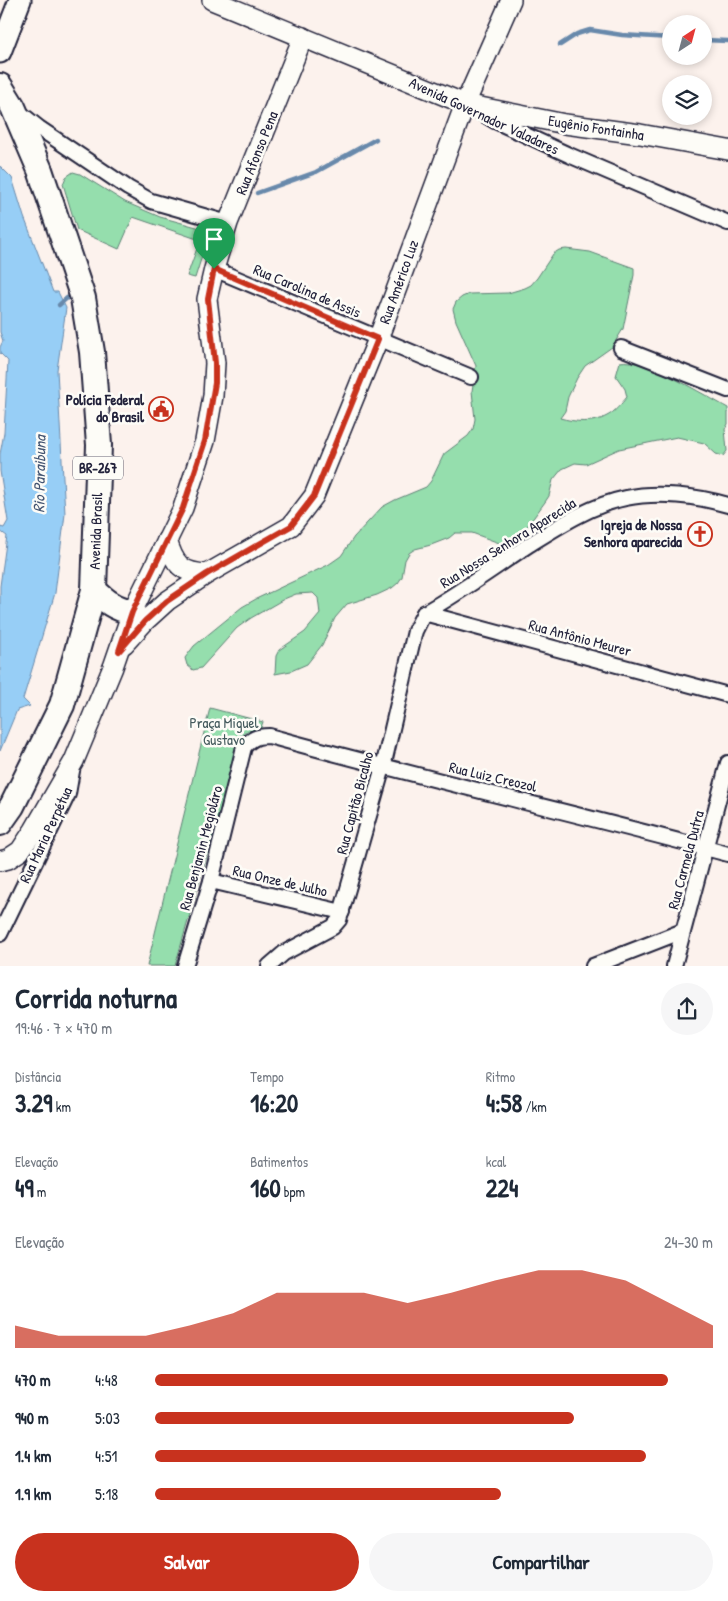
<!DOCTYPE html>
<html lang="pt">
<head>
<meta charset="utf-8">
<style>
	body { margin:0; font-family:"Patrick Hand",sans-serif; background:#f6f6f7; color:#1f2937; height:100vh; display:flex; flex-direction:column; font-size:19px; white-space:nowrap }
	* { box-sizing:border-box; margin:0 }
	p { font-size:16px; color:#747a83 }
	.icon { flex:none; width:28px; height:28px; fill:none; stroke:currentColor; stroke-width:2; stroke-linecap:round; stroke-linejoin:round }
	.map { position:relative; height:966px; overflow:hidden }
	.sheet { display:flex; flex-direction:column; background:#fff; flex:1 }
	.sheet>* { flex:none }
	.needle { width:32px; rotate:36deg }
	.fabs { position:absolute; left:662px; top:15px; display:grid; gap:10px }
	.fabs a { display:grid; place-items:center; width:50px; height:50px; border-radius:50%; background:#fff; box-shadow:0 2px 8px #0003; font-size:25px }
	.pin { position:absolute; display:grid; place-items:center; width:42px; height:42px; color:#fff; margin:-51px -21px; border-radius:50% 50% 50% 0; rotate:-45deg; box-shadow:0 0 5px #0007 }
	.pin .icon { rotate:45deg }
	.round { display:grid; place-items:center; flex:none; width:52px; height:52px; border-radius:26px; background:#f6f6f7 }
	.headline { display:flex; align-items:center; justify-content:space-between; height:85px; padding:0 15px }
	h1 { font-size:28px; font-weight:700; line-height:38px }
	.metrics { display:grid; grid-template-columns:repeat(3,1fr); gap:8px; height:85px; padding:5px 15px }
	.metrics div { display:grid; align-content:center }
	.metrics b { font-size:25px; font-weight:700 }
	.metrics small { font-size:14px; font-weight:400 }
	.metrics p { font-size:14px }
	.chart { height:140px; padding:10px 15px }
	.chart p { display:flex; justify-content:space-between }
	.chart svg { width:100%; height:90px; margin-top:5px; fill:#c8321e; opacity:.7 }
	.button { display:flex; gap:10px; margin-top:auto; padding:10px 15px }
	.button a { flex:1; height:58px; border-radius:30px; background:#c8321e; color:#fff; font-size:20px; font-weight:700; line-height:58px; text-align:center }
	.button a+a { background:#f6f6f7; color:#1f2937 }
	ul { padding:0 15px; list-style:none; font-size:16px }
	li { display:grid; grid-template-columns:80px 60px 1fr; align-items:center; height:38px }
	li i { height:12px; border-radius:6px; background:#c8321e }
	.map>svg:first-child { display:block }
	.green { fill:#95dead; stroke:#5c8074 }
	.water { fill:#97cef6; stroke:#6889ab }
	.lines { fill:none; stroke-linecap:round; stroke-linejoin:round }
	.stream { stroke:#6889ab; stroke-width:4.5 }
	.street-casing { stroke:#22223b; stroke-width:18 }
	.secondary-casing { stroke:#22223b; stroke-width:22 }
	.primary-casing { stroke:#22223b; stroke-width:25 }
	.highway-casing { stroke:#22223b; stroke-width:28 }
	.street { stroke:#fdfcf7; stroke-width:14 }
	.secondary { stroke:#fdfcf7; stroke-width:19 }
	.primary { stroke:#fdfcf7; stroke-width:21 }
	.highway { stroke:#fdfcf7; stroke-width:24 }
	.route-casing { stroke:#fff; stroke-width:10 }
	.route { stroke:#c8321e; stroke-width:6 }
	.labels { text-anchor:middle; stroke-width:5; stroke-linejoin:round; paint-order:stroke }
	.shield { fill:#fdfcf7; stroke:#646373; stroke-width:1 }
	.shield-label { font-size:14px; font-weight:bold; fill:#22223b }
	.street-label { font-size:15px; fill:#22223b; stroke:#fdfcf7 }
	.poi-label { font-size:15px; font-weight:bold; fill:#22223b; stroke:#fdfcf7; text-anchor:end }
	.park-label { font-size:15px; fill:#445a5d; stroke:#fdfcf7 }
	.water-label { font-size:16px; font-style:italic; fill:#455673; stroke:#fdfcf7 }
</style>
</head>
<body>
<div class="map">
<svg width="728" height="966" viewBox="0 0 728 966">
	<rect width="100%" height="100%" fill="#fcf2ed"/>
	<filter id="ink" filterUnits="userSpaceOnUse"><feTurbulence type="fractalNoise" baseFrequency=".02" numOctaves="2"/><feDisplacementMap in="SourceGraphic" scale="10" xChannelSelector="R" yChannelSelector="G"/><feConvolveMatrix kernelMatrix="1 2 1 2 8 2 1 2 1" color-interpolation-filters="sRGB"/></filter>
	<g filter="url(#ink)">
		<g class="green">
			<path d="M 73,172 L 80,174 L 125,202 L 160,217 L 204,229 L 208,237 L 195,278 L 187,276 L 200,240 L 133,217 L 119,249 L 77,230 L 63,184 L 66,177 Z"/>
			<path d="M 566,249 L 590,252 L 634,268 L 634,275 L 623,329 L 612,347 L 585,366 L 577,378 L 568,397 L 565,411 L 560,418 C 574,422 594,424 607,416 C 615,412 621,404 627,397 L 625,389 L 616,376 L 620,362 C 643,357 706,396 728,408 L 728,424 L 725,429 L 727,451 L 723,456 L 716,454 L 704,443 L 677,437 L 619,449 L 586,464 L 575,463 L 562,469 L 553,480 L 549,496 L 545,502 L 526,528 L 509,543 L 502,544 L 472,533 L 455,533 L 449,538 L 431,545 L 415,549 L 409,553 L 405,560 L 402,577 L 398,583 L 392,588 L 377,595 L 347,604 L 335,618 L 322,645 L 307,664 L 291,671 L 275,674 L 276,656 L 279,650 L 305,632 L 320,614 L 318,598 L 313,593 L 296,594 L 284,599 L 251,618 L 237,628 L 201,668 L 193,670 L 187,665 L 185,658 L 194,646 L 242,607 L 256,599 L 328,565 L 341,556 L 354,537 L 382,507 L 395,500 L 426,487 L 431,481 L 444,454 L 468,436 L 473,429 L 475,419 L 472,391 L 476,366 L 456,321 L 453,309 L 456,302 L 462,297 L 469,294 L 508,293 L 525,288 L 531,285 L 537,278 L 553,254 L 559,250 Z"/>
			<path d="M 210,708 L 263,722 L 260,730 C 249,730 244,730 240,740 L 175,966 L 147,966 Z"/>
		</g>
		<path class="water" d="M 0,166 L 12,178 L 24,217 L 53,292 L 58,292 L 66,308 L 57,370 L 65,514 L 55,593 L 23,699 L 30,706 L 17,710 L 0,751 L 0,586 L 7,536 L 0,531 L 0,527 L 4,528 L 8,521 L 0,471 L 0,454 L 4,433 L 8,361 L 0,353 L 0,347 L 3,341 L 0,332 Z"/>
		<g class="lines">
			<g class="stream">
				<path d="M 704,40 L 728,41"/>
				<path d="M 560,45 L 577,34 L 590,30 L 622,35 L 671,38"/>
				<path d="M 257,193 L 316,172 L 376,139"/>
				<path d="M 59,305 L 67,298"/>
			</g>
			<defs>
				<g id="street">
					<path d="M 477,110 L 495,121 L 569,155 L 728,223"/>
					<path d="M 19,112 L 39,128 L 128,188 L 151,201 L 228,223"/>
					<path d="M 214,269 L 471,377"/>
					<path d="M 621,348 L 728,390"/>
					<path d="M 424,613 C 461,592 495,567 530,544 C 559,526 591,505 626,498 C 658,491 697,496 728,505"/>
					<path d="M 424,613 L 728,695"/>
					<path d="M 211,881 L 342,912"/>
					<path d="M 0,934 L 68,794 L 72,771"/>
					<path d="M 185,966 L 211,881 L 244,747 C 252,738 257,736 269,736 C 421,778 575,813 728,854"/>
					<path d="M 269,966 L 284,953 L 333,927 L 339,920 L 383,767 L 415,631 L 424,613"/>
					<path d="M 593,966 L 683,931"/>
					<path d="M 674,966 L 728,763"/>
				</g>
				<g id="secondary">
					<path d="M 212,0 L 465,104 L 565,124 L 640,134 L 728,150"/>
					<path d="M 167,540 C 174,564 181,573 207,574"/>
					<path d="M 124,644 L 145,621 L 167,601 L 207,574 L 291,526 L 314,496 L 378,339 L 465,104 L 511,0"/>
					<path d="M 0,861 L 8,859 L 20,851 L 34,830 L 74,761 L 113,667 L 132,612 L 183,508 L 205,441 L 213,396 L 215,363 L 207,299 L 214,269 L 228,223 L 303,37"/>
				</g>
				<path id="primary" d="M 0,52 L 20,0"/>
				<g id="highway">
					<path d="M 0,86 L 13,107 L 40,170 L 83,298 L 92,352 L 99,445 L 94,590 L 62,705 L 12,806 L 0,823"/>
					<path d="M 94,590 C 107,602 114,608 132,612"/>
				</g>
			</defs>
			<use href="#street" class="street-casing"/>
			<use href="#secondary" class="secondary-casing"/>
			<use href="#primary" class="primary-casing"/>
			<use href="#highway" class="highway-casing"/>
			<use href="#street" class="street"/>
			<use href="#secondary" class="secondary"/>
			<use href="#primary" class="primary"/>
			<use href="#highway" class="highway"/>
		</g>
	</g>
	<g class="lines" filter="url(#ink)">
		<defs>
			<path id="route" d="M 214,269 L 378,339 L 314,496 L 291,526 L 207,574 L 167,601 L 145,621 L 119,651 L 132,612 L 183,508 L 205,441 L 215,383 L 215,363 L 208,299 Z"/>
		</defs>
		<use href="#route" class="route-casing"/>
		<use href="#route" class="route"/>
	</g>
	<defs>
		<symbol id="civic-ring" viewBox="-11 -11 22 22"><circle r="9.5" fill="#fdfcf7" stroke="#c8321e" stroke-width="1.5"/><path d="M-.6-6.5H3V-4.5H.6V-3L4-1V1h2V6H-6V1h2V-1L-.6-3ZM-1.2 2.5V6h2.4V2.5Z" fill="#c8321e"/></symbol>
		<symbol id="church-ring" viewBox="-11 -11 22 22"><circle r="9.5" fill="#fdfcf7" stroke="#c8321e" stroke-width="1.5"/><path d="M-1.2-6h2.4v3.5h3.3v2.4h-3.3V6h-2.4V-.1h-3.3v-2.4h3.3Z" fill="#c8321e"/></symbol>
	</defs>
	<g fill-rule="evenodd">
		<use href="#civic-ring" x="147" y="395" width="28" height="28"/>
		<use href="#church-ring" x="686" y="520" width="28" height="28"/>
	</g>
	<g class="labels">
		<rect class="shield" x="73" y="456.5" width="50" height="23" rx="4"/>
		<g class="shield-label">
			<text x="98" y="473">BR-267</text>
		</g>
		<g class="street-label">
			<text transform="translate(484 116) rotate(25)" y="5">Avenida Governador Valadares</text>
			<text transform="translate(596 128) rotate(9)" y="5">Eugênio Fontainha</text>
			<text transform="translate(257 153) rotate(-68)" y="5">Rua Afonso Pena</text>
			<text transform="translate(399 282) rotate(-70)" y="5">Rua Américo Luz</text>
			<text transform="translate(307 291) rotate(23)" y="5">Rua Carolina de Assis</text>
			<text transform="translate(96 531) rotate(-88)" y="5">Avenida Brasil</text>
			<text transform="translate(508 543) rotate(-32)" y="5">Rua Nossa Senhora Aparecida</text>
			<text transform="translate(580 638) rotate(15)" y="5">Rua Antônio Meurer</text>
			<text transform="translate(493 777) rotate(13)" y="5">Rua Luiz Creozol</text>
			<text transform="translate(355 803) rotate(-75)" y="5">Rua Capitão Bicalho</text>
			<text transform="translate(46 835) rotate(-65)" y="5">Rua Maria Perpétua</text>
			<text transform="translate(201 848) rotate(-75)" y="5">Rua Benjamin Megioláro</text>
			<text transform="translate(686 860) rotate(-75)" y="5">Rua Carmela Dutra</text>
			<text transform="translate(280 881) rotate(13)" y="5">Rua Onze de Julho</text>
		</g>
		<g class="poi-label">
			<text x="144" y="405">Polícia Federal<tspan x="144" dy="17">do Brasil</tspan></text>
			<text x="682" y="530">Igreja de Nossa<tspan x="682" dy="17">Senhora aparecida</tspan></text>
		</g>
		<g class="park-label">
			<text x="224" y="728">Praça Miguel<tspan x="224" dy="17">Gustavo</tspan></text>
		</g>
		<g class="water-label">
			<text transform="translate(39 474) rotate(-89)" y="6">Rio Paraibuna</text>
		</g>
	</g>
</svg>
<div class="fabs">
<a><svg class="needle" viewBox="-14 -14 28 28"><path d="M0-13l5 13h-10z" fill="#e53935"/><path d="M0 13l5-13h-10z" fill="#747a83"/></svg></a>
<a><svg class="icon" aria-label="layers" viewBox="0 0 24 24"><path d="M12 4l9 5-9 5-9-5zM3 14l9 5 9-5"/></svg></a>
</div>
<div class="pin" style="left:214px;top:269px;background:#1e9e55"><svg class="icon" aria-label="arrive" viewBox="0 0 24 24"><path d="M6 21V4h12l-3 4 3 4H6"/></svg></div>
</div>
<section class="sheet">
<div class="headline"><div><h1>Corrida noturna</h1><p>19:46 · 7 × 470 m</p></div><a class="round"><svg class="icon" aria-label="share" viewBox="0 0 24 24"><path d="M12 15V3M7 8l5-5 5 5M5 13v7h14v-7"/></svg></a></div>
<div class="metrics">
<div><p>Distância</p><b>3.29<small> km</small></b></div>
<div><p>Tempo</p><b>16:20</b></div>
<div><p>Ritmo</p><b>4:58<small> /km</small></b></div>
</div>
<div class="metrics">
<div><p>Elevação</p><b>49<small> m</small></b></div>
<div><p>Batimentos</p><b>160<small> bpm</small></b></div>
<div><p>kcal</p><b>224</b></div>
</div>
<div class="chart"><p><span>Elevação</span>24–30 m</p>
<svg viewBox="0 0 160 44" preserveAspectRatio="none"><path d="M0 44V33L10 38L20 38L30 38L40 33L50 27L60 17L70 17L80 17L90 22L100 17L110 11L120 6L130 6L140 11L150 22L160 33V44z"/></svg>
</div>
<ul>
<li><b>470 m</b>4:48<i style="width:92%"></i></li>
<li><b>940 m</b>5:03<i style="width:75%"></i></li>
<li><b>1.4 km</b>4:51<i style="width:88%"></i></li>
<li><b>1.9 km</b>5:18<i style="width:62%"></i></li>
</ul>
<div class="button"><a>Salvar</a><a>Compartilhar</a></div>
</section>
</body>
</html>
